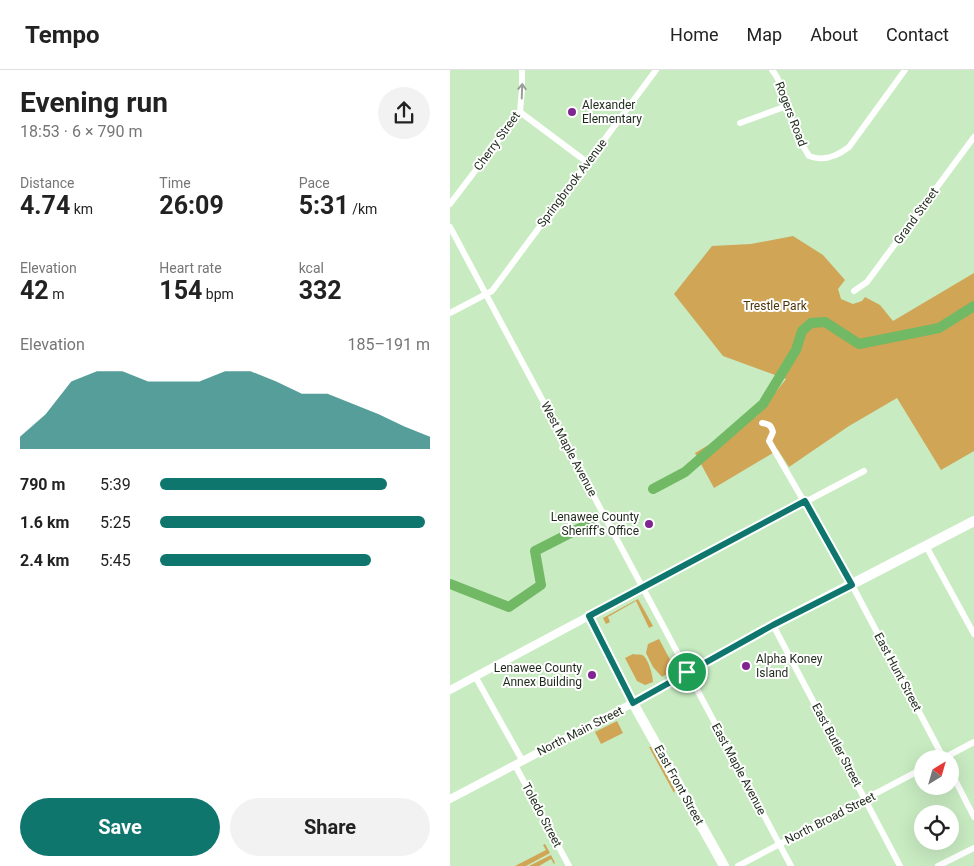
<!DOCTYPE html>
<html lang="en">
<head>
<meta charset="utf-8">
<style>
	body { margin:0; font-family:Roboto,sans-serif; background:#f2f2f2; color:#222; height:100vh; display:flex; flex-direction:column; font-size:19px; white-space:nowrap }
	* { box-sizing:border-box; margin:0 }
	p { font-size:16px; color:#767676 }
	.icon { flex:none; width:28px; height:28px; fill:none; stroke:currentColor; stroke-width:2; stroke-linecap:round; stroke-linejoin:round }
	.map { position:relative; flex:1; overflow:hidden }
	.panel { display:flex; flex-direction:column; background:#fff; width:450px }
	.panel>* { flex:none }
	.needle { width:32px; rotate:37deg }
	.controls { position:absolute; left:464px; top:680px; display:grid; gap:10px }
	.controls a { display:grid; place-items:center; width:45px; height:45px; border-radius:50%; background:#fff; box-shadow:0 5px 20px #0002; font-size:25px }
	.pin { position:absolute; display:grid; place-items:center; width:42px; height:42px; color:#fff; margin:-21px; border:2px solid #fff; border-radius:50%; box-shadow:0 1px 5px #0007 }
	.round { display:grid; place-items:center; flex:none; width:52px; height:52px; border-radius:26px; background:#f2f2f2 }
	.summary { display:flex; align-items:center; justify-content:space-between; height:85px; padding:0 20px }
	h1 { font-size:28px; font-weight:700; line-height:38px }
	.metrics { display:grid; grid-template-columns:repeat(3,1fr); gap:8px; height:85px; padding:5px 20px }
	.metrics div { display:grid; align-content:center }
	.metrics b { font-size:25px; font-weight:700 }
	.metrics small { font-size:14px; font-weight:400 }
	.metrics p { font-size:14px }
	.chart { height:140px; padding:10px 20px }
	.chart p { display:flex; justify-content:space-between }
	.chart svg { width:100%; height:90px; margin-top:5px; fill:#0f766e; opacity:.7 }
	.action { display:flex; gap:10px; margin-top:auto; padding:10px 20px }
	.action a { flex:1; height:58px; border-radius:30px; background:#0f766e; color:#fff; font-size:20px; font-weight:700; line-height:58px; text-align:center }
	.action a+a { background:#f2f2f2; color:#222 }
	ul { padding:0 20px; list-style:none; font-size:16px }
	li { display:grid; grid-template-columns:80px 60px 1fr; align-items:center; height:38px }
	li i { height:12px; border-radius:6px; background:#0f766e }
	header { display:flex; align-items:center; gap:30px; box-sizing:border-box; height:70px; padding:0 25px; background:#fff; border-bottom:1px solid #e0e0e0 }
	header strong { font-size:24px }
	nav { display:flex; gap:28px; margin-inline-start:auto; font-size:18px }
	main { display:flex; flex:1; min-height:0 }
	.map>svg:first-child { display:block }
	.green { fill:#d0a556 }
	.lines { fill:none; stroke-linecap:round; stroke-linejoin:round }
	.river { stroke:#71b964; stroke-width:10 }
	.minor { stroke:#fff; stroke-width:6 }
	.tertiary { stroke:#fff; stroke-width:8 }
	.primary { stroke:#fff; stroke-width:10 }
	.oneway { stroke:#999f98 }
	.route-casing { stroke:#fff; stroke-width:10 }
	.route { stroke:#0f766e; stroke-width:6 }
	.poi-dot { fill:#802491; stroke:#fff; stroke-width:2 }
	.labels { text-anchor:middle; stroke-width:4; stroke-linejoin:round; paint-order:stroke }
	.poi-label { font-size:12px; fill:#1d2a1a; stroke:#fff; text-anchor:start }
	.street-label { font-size:12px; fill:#1d2a1a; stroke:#fff }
	.park-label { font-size:12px; fill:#4d3607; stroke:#fff }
</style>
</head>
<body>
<header>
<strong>Tempo</strong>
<nav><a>Home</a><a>Map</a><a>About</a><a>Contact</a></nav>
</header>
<main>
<section class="panel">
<div class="summary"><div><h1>Evening run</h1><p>18:53 · 6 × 790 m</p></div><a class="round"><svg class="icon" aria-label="share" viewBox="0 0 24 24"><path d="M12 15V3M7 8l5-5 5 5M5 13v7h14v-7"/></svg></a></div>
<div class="metrics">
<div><p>Distance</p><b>4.74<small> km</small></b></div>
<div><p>Time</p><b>26:09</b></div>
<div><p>Pace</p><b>5:31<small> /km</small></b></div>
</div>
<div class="metrics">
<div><p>Elevation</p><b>42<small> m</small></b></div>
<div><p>Heart rate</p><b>154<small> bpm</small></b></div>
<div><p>kcal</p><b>332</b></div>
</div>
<div class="chart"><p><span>Elevation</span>185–191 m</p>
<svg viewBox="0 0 160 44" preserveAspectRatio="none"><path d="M0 44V38L10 27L20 11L30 6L40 6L50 11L60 11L70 11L80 6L90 6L100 11L110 17L120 17L130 22L140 27L150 33L160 38V44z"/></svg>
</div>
<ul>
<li><b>790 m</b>5:39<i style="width:84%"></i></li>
<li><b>1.6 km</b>5:25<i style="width:98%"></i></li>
<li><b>2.4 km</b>5:45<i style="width:78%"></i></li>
</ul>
<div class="action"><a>Save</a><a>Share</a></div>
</section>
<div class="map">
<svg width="524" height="796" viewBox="0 0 524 796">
	<rect width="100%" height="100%" fill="#c8ebc1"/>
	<g class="green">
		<path d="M 343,166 L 373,185 L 395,210 L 388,219 L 391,229 L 403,234 L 412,231 L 415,227 L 430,235 L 443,251 L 524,203 L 524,381 L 491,400 L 447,328 L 399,356 L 339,397 L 328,380 L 264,418 L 245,383 L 307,346 L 336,309 L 273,286 L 224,224 L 262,176 L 301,174 Z"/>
		<path d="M 188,529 L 203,556 L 199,558 L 186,531 L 158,547 L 160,552 L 156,554 L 153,548 Z"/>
		<path d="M 209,569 L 225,599 L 212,607 L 203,597 L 196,583 L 198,574 Z"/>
		<path d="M 183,584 C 186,585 189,584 192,585 C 198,587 203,606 203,612 L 195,615 L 187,611 L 175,588 Z"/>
		<path d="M 167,651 L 173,663 L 151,674 L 145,662 Z"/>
		<path d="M 199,677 L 201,677 L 225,720 L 224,723 Z"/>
		<path d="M 95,774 L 100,783 L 76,796 L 65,796 L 96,780 L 93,775 Z"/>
		<path d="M 101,785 L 105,793 L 104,794 L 101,789 L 89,796 L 79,796 Z"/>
	</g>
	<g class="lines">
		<g class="river">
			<path d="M 203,419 L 235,402 L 313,334 L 346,280 L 352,261 L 361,253 L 375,252 L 409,274 L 489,258 L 524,236"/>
			<path d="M 0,514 L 59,537 L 91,515 L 85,481 L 140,453"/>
		</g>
		<g class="minor">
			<path d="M 322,0 C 331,10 333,24 337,36 C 342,54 349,71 359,86 C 374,92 387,86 399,77 L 455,0"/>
			<path d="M 70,42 L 138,93"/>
			<path d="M 290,53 L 337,36"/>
			<path d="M 0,134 L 70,42 L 72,19 L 72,0"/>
			<path d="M 0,157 C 115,370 227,583 341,796"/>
			<path d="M 404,221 L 417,212 L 524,67"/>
			<path d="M 0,243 L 42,221 L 206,0"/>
			<path d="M 312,353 C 319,354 321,355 323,362 L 319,371 L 402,515 L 494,689"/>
			<path d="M 476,476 L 524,564"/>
			<path d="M 139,546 L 414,401"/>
			<path d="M 323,555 L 450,796"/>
			<path d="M 25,606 L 72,690"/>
			<path d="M 492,689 L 524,672"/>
			<path d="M 65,695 L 119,796"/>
			<path d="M 500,700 L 524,747"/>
			<path d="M 288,796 L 472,699"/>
			<path d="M 488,796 L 524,778"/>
		</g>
		<path class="tertiary" d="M 0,620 L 139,546 L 183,633 L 0,729"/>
		<path class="primary" d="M 274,796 L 183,633 L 323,555 L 524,451"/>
	</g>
	<defs><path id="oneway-shaft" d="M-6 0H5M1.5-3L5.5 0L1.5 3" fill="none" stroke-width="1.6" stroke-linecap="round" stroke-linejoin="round" transform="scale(1.25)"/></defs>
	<use class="oneway" href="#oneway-shaft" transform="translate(72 21) rotate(-88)"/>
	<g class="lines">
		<defs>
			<path id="route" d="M 355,431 L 402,515 L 323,555 L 183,633 L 139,546 Z"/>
		</defs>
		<use href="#route" class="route-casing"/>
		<use href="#route" class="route"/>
	</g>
	<g class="poi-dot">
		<circle cx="122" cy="42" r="5"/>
		<circle cx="199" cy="454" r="5"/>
		<circle cx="296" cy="596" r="5"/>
		<circle cx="142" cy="605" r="5"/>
	</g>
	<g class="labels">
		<g class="poi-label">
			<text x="132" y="39">Alexander<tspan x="132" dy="14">Elementary</tspan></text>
			<text x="189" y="451" text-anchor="end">Lenawee County<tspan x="189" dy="14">Sheriff's Office</tspan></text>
			<text x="306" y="593">Alpha Koney<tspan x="306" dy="14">Island</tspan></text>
			<text x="132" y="602" text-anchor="end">Lenawee County<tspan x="132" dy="14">Annex Building</tspan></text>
		</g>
		<g class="street-label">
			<text transform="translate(341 44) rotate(69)" y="4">Rogers Road</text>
			<text transform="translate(47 71) rotate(-54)" y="4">Cherry Street</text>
			<text transform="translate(122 113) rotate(-53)" y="4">Springbrook Avenue</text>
			<text transform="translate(466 146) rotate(-54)" y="4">Grand Street</text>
			<text transform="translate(119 379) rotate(62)" y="4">West Maple Avenue</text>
			<text transform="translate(448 602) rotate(62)" y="4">East Hunt Street</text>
			<text transform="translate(130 661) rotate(-27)" y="4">North Main Street</text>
			<text transform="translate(387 675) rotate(62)" y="4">East Butler Street</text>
			<text transform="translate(289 699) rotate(62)" y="4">East Maple Avenue</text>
			<text transform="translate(229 715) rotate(61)" y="4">East Front Street</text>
			<text transform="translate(92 745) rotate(62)" y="4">Toledo Street</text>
			<text transform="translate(380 748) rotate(-27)" y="4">North Broad Street</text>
		</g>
		<g class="park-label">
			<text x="325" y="240">Trestle Park</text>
		</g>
	</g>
</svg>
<div class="controls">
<a><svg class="needle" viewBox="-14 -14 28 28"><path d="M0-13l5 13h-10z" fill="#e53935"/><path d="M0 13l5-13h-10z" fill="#767676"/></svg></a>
<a><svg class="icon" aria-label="locate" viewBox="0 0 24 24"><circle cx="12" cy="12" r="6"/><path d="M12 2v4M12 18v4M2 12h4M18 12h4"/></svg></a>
</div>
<div class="pin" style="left:237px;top:602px;background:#1e9e55"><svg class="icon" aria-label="arrive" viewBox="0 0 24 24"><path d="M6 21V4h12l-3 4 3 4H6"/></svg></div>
</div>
</main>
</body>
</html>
